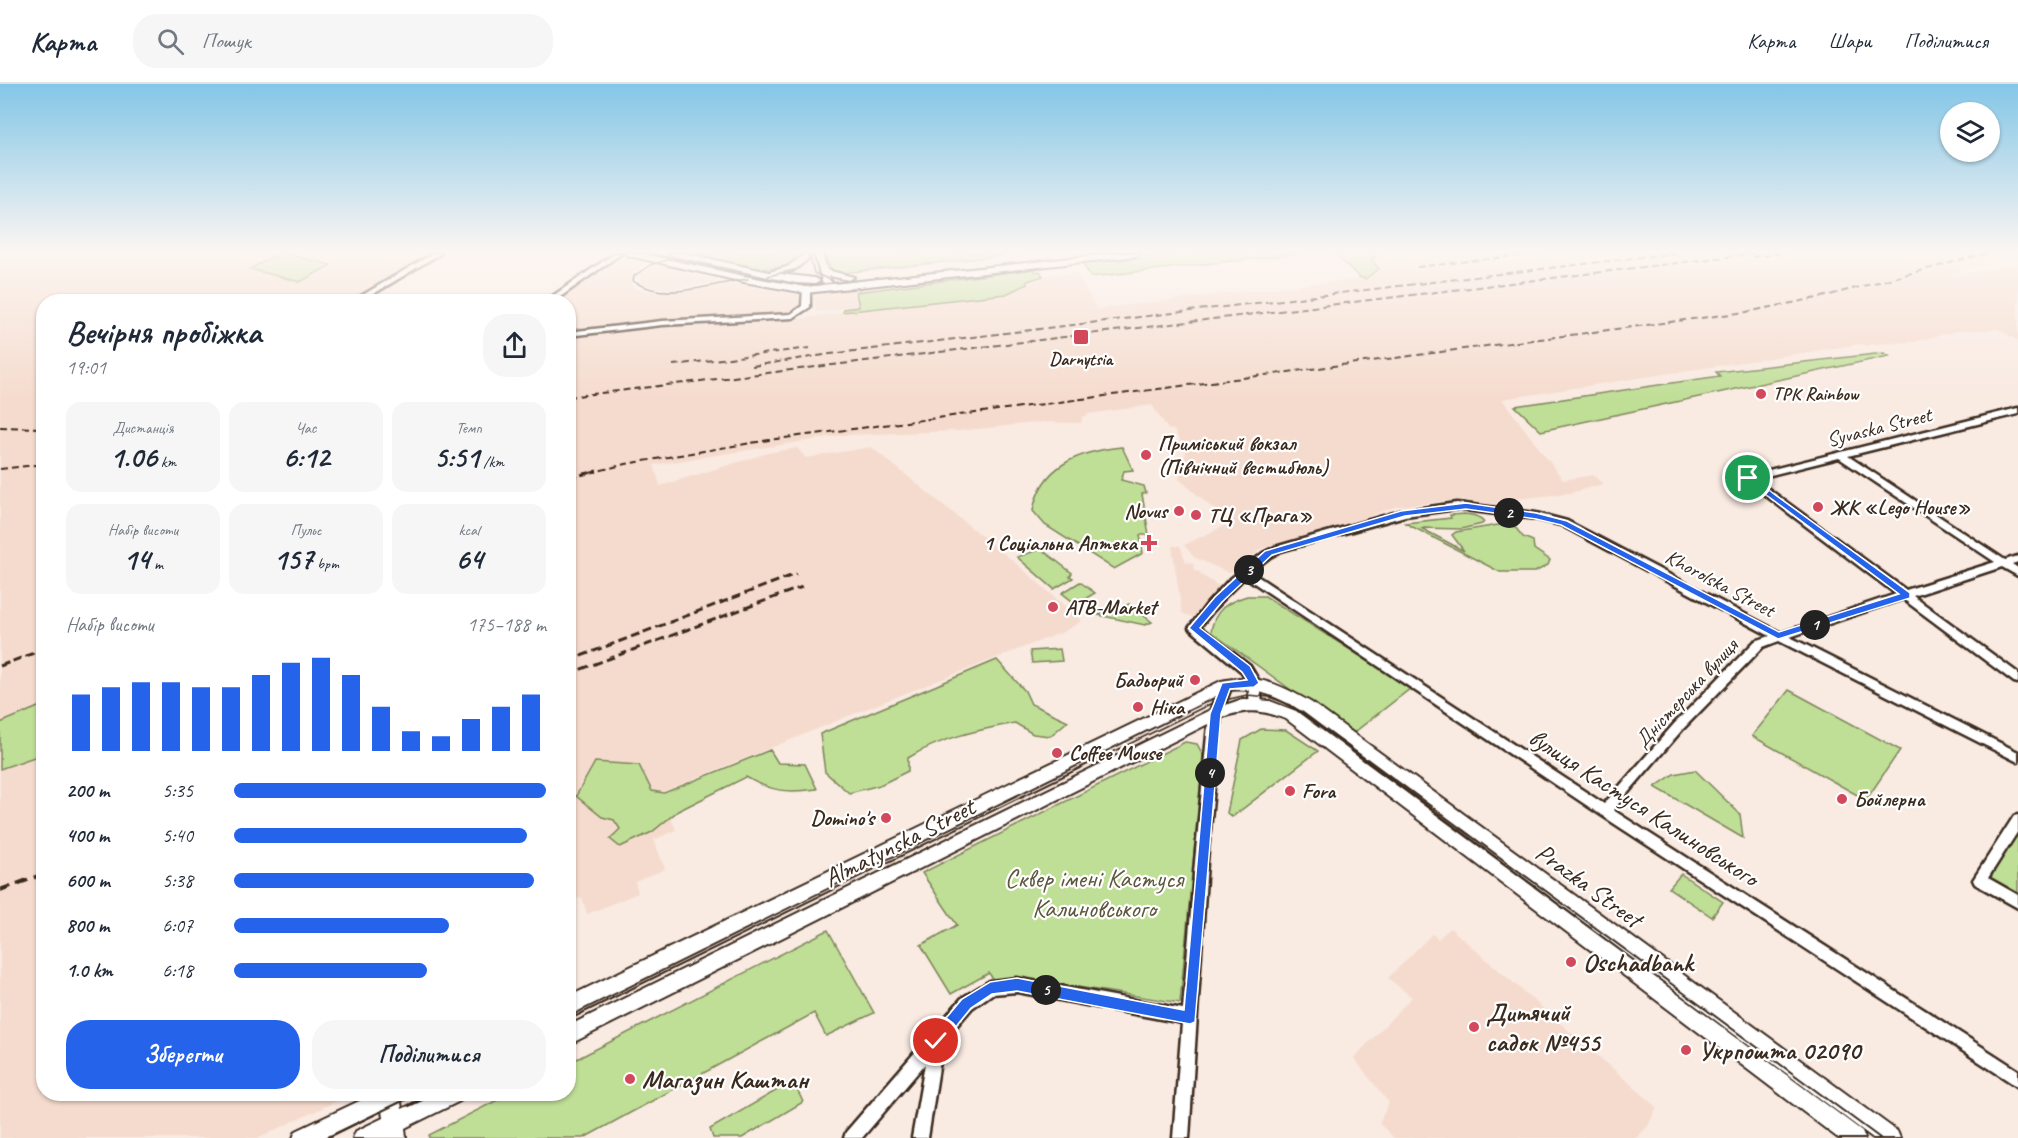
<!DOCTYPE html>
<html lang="uk">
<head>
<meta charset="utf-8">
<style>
	body { margin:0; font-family:Caveat,sans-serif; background:#f6f6f7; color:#1f2937; height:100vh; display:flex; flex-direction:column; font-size:22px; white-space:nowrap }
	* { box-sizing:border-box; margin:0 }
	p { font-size:20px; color:#747a83 }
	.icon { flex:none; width:33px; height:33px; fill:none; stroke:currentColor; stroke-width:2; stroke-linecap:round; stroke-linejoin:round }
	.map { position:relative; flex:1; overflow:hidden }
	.sheet { position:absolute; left:36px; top:210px; width:540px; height:807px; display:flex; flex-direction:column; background:#fff; border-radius:24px; box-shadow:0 2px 4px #0004 }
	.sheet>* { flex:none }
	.buttons { position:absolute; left:1940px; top:18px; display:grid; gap:12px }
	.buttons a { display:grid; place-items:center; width:60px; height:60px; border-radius:50%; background:#fff; box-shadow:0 2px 4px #0004; font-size:30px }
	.pin { position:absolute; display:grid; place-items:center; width:51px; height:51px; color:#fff; margin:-26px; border:3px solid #fff; border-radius:50%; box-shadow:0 2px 6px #0007 }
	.km { position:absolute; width:30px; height:30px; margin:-15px; border-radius:50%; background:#222; color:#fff; font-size:16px; line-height:30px; text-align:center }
	.round { display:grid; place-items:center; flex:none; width:63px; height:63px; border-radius:24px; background:#f6f6f7 }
	.headline { display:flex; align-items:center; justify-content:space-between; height:102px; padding:0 30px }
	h1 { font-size:33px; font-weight:700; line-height:45px }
	.figures { display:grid; grid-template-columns:repeat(3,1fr); gap:9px; height:102px; padding:6px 30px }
	.figures div { display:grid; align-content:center; border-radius:15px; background:#f6f6f7; text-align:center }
	.figures b { font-size:30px; font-weight:700 }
	.figures small { font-size:16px; font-weight:400 }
	.figures p { font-size:16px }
	.chart { height:168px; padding:12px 30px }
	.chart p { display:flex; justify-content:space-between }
	.chart svg { width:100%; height:108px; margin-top:6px; stroke:#2563eb; stroke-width:6 }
	.cta { display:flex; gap:12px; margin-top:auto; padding:12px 30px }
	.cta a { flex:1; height:69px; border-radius:24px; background:#2563eb; color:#fff; font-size:24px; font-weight:700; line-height:69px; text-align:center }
	.cta a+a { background:#f6f6f7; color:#1f2937 }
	ul { padding:0 30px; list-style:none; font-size:20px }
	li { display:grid; grid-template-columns:96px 72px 1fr; align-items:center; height:45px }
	li i { height:15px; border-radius:8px; background:#2563eb }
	header { display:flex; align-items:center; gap:36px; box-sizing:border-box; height:84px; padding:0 30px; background:#fff; border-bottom:2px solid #e0e1e3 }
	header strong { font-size:28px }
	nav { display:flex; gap:33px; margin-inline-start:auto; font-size:21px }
	.search { width:420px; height:54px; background:#f6f6f7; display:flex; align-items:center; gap:15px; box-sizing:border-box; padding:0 21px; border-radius:24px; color:#747a83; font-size:22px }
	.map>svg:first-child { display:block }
	.built { fill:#f5dbcd }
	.green { fill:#bfde96; stroke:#7d845a; stroke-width:1.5 }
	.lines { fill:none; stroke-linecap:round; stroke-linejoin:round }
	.street-casing { stroke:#3b2a1e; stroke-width:5 }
	.secondary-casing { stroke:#3b2a1e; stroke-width:4 }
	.street { fill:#fff; fill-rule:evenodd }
	.secondary { fill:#fff; fill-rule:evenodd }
	.tram-far1 { stroke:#3b2a1e; stroke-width:1.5 }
	.tram { stroke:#3b2a1e; stroke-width:2 }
	.rail-far2 { stroke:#3b2a1e; stroke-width:2; stroke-dasharray:7 4; stroke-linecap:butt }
	.rail-far1 { stroke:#3b2a1e; stroke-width:3; stroke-dasharray:9 4.5; stroke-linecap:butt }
	.rail { stroke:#3b2a1e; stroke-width:4; stroke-dasharray:12 6; stroke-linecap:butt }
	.route { fill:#2563eb; stroke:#fff; stroke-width:1.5 }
	.poi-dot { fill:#d1495b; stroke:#fff; stroke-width:2 }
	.labels { text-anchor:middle; stroke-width:4.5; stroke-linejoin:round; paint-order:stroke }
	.far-poi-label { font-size:18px; font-weight:bold; fill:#3b2a1e; stroke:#fff }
	.street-label { font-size:21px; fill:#3b2a1e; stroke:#fff }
	.poi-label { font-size:21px; font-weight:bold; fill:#3b2a1e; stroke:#fff; text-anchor:start }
	.near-street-label { font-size:26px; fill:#3b2a1e; stroke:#fff }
	.near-park-label { font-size:26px; fill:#5c573c; stroke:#fff }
	.near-poi-label { font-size:26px; font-weight:bold; fill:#3b2a1e; stroke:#fff; text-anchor:start }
</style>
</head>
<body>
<header>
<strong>Карта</strong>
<div class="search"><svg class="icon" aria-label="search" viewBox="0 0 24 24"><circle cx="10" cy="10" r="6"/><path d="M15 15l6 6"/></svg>Пошук</div>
<nav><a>Карта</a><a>Шари</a><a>Поділитися</a></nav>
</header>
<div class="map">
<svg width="2018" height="1054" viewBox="0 0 2018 1054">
	<rect width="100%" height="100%" fill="#f9eae2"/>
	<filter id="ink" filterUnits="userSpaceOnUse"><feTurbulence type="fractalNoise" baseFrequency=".0167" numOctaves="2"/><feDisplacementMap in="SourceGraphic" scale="12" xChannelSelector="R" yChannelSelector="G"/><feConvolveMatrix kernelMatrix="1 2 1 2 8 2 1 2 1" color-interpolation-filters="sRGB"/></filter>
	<g filter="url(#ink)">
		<g class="built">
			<path d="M 0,169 L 435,169 L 350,217 L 44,218 L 44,1010 L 352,1010 L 258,1054 L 0,1054 Z"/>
			<path d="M 1338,169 L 2008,169 L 1949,193 L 2018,179 L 2018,257 L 1998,245 L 1957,247 L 1914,258 L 1874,260 L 1867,262 L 1861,260 L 1502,315 L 1563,396 L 1593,391 L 1603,400 L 1570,409 L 1507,416 L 1506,425 L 1462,416 L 1397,422 L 1354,438 L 1260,465 L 1239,486 L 1229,489 L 1194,473 L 1184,461 L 1230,439 L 1179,395 L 1186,368 L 1174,346 L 1168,345 L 1152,321 L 1088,330 L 1082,334 L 1081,339 L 1043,338 L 957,347 L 842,351 L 654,381 L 660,402 L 768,369 L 797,364 L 806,374 L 871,363 L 1019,482 L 1082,537 L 1063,548 L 878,620 L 660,709 L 676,746 L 654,756 L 665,785 L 635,798 L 638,809 L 587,830 L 582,813 L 569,818 L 569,252 L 670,242 L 792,236 L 843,228 L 1006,210 L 1037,192 L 1075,188 L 1097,225 L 1363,194 Z"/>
			<path d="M 615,172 L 647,179 L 632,189 L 630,200 L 635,204 L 646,207 L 678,207 L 731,199 L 799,211 L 798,222 L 786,229 L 700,233 L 569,246 L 568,218 L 547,218 Z"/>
			<path d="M 653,181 L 686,188 L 722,197 L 671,205 L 648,203 L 640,200 L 639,190 Z"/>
			<path d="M 855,205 L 859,223 L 816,228 L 813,210 Z"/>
			<path d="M 1172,462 L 1180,462 L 1186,478 L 1193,479 L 1194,487 L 1200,488 L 1201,491 L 1219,502 L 1220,506 L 1198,531 L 1192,533 L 1182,529 Z"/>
			<path d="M 1450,844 L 1657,1023 L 1648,1042 L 1636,1054 L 1394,1054 L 1379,1039 L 1389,1019 L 1354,974 L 1412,913 L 1388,894 L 1432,850 L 1438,855 Z"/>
		</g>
		<g class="green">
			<path d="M 280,169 L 281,169 L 331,181 L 300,198 L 250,185 Z"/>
			<path d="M 697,169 L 794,169 L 795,175 C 775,197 723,175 697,169 Z"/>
			<path d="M 825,169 L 1027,169 L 842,189 C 829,188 828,180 825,169 Z"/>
			<path d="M 1183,169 L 1303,169 L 1091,193 L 1083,180 Z"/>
			<path d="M 1334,169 L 1373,169 L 1377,172 L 1371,175 L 1379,185 L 1365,195 L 1359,193 Z"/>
			<path d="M 1034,185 L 1035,188 L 1040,187 L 1043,192 L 1027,197 L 1027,200 L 1006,210 L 843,228 L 843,225 L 859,223 L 856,208 Z"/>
			<path d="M 1884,269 L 1889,272 L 1541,347 L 1515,322 L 1720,292 L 1716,288 Z"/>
			<path d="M 1122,363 L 1133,386 L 1124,387 L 1121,396 L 1144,402 L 1146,409 L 1142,410 L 1149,451 L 1140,451 L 1143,469 L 1114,485 L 1045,441 L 1033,427 C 1041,381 1080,367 1122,363 Z"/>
			<path d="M 1450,431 C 1460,430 1478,428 1484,438 L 1482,440 L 1461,445 L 1421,444 L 1464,467 L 1452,451 L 1456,448 L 1498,441 L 1515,443 L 1523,453 L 1533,457 L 1534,465 L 1550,476 L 1548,481 L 1535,488 L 1500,488 L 1405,439 L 1451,434 Z"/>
			<path d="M 1041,465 L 1072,489 L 1070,492 L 1073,494 L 1054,505 L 1017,473 Z"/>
			<path d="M 1080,498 L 1095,509 L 1076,520 L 1062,509 Z"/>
			<path d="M 1247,512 L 1265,512 L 1411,604 L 1352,650 L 1211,548 C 1214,526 1227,518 1247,512 Z"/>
			<path d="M 1129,520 L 1152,538 L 1145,541 L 1098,531 L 1114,521 L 1120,525 Z"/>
			<path d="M 1060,565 L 1062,577 L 1032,579 L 1030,567 Z"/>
			<path d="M 997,576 L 1025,607 L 1031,620 L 1068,637 L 1050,652 L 1033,650 L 1015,639 C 978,646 940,654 908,674 L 908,687 L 880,701 L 849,709 L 825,688 L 820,650 Z"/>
			<path d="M 1789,606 L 1900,666 L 1866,716 L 1752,652 Z"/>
			<path d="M 43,621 L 43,670 L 0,685 L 0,639 Z"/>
			<path d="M 1261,645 L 1286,646 L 1318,667 L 1232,733 L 1227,729 L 1242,656 Z"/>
			<path d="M 1185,658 L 1197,660 L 1203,671 L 1180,919 L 1021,894 L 994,897 L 989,889 L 951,910 L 921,861 L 957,841 L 922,789 Z"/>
			<path d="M 770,666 L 778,679 L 805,680 L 817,705 C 788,709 772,708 746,693 L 678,727 L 652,748 L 620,763 L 610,755 L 620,745 L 614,736 L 602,733 L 576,712 L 595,678 L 639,681 L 652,707 L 664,709 Z"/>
			<path d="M 1695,686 L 1740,730 L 1743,754 L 1655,703 L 1674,690 Z"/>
			<path d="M 2018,747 L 2018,816 L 1988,798 Z"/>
			<path d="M 1681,790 L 1723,818 L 1712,833 L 1669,804 Z"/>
			<path d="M 828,846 L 874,929 L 826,952 L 814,929 L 584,1054 L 430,1054 L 429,1051 L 509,1010 L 568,1010 L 569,979 Z"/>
			<path d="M 793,997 L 803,1018 L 742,1054 L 713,1054 L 710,1045 Z"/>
		</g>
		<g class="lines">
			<defs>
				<g id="street">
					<path d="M 434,169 L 441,169 L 360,218 L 351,218 Z"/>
					<path d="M 615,169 L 622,169 L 553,218 L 544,218 Z"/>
					<path d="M 803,204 L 810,206 L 810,223 L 793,234 L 662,241 L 568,252 L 568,248 L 662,237 L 791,230 L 802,222 Z"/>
					<path d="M 2018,324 L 2018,330 L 1848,372 L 2005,476 L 2018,472 L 2018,478 L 2012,480 L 2018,484 L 2018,492 L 2002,483 L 1913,512 L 2018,589 L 2018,599 L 2014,598 L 1903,515 L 1790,553 L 2018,668 L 2018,678 L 1779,557 L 1763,563 L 1682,646 L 1613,726 L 2018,986 L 2018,1003 L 1601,731 L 1245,493 L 1224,514 L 1200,543 L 1250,582 L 1260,599 L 1262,621 L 1260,624 L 1252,624 L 1250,621 L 1248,599 L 1242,588 L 1189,544 L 1207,520 L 1228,497 L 1263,469 L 1275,463 L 1401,427 L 1457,419 L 1536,429 L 1567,437 L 1781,549 L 1896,510 L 1745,396 L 1743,394 L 1745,392 ZM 1839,374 L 1995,478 L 1906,506 L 1755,395 ZM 1457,425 L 1536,435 L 1561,441 L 1770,552 L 1755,557 L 1674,640 L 1604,720 L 1251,488 L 1270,473 L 1281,467 L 1405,432 Z"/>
					<path d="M 1226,597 L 1230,598 L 1232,601 L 1221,630 L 1207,778 L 1189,1054 L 1173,1054 L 1182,939 L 1017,908 L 992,910 L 972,924 L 943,958 L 928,1054 L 912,1054 L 925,980 L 862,1054 L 844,1054 L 846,1048 L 962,914 L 990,897 L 1017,894 L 1183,925 L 1195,778 L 1209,630 L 1220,601 L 1222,598 Z"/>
					<path d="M 2018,731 L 2018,747 L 1988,794 L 2018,811 L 2018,824 L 1975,800 L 1973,796 L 2014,732 Z"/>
				</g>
				<g id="secondary">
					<path d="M 625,169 L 639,169 L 744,192 L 806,203 L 823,201 L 814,169 L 822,169 L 827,186 L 854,193 L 849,196 L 829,192 L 832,200 L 1116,169 L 1141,169 L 1137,172 L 806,209 L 744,198 L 629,172 Z"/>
					<path d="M 669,169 L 684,169 L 769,188 L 787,183 L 805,170 L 808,171 L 808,175 L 793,187 L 780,190 L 815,194 L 820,197 L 815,200 L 795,199 L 673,172 Z"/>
					<path d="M 1239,594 C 1267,594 1288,605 1312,619 L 1897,1047 L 1900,1054 L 1873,1054 L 1302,627 C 1277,613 1258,603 1228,606 L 568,932 L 568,913 L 1221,597 Z"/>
					<path d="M 1243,615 L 1270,617 L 1296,627 L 1862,1047 L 1865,1054 L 1838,1054 L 1286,635 C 1259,625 1247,625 1220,634 L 568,961 L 568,942 L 1210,626 Z"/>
					<path d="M 374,1010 L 405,1010 L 401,1018 L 402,1025 L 433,1010 L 463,1010 L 460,1017 L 405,1044 L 406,1054 L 353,1054 L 356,1047 L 383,1034 L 382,1026 L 325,1054 L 293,1054 L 296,1047 Z"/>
				</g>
			</defs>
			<use href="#street" class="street-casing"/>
			<use href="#secondary" class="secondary-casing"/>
			<use href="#street" class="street"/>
			<use href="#secondary" class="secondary"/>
			<g class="tram-far1">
				<path d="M 649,169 L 805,202 L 1107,169"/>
				<path d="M 809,169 L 814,189 L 833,197"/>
				<path d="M 671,175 L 650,181 L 634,192 L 633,197 C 666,219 712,199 748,195"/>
				<path d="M 768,192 L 798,185 L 814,172"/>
				<path d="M 1095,677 L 1212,619 L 1247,611 L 1269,613 L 1291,621 L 1369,677"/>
			</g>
			<g class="tram">
				<path d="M 1367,675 L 1880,1054"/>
				<path d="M 568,936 L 1098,675"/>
				<path d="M 409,1022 L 435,1010"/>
				<path d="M 326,1054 L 417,1010"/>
			</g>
			<g class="rail-far2">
				<path d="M 1752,173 L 1786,169"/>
				<path d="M 1417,183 L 1542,169"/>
				<path d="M 673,281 L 810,264"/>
				<path d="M 752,282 L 830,270 L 1675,169"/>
				<path d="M 568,313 L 1759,169"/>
				<path d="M 0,343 L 44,344"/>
				<path d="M 0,385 L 44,380"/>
				<path d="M 590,389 L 626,380 L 769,356 L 1746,228 L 1822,213 L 1987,169"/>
			</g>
			<g class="rail-far1">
				<path d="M 568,394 L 597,387"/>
				<path d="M 568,577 L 796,490"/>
				<path d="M 0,582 L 44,565"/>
				<path d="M 568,590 L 802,503"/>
			</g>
			<path class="rail" d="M 0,806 L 44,790"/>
		</g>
	</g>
	<linearGradient id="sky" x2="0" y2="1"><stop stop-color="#84c6e7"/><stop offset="0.53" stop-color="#fcf6f2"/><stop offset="1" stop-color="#fcf6f2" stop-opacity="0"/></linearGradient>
	<rect width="2018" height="316" fill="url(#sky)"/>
	<path class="route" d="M 1748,391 L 1910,509 L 1910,514 L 1778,555 L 1561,441 L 1536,435 L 1466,425 L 1405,432 L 1272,471 L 1222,518 L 1200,544 L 1250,582 L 1259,599 L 1254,603 L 1230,605 L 1221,630 L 1195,938 L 1190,940 L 1017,907 L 992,910 L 971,924 L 941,961 L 936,963 L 931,961 L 929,957 L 931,952 L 962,915 L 990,898 L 1017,894 L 1184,926 L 1210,630 L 1222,599 L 1247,596 L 1242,588 L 1189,544 L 1215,513 L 1265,467 L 1401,427 L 1466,419 L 1536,429 L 1567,437 L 1779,548 L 1899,510 L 1745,395 L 1745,392 Z"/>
	<g class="poi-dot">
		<rect x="1073" y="245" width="16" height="16" rx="3"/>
		<circle cx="1761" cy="310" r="6"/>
		<circle cx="1146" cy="371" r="6"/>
		<circle cx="1818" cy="423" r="6"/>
		<circle cx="1179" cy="427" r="6"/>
		<circle cx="1196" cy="431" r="6"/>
		<path d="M1146 450h6v6h6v6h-6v6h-6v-6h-6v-6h6z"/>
		<circle cx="1053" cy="523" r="6"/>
		<circle cx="1195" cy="596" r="6"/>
		<circle cx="1138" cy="623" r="6"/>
		<circle cx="1057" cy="669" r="6"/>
		<circle cx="1290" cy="707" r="6"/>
		<circle cx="1842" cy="715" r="6"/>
		<circle cx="886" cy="734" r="6"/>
		<circle cx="1571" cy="878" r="6"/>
		<circle cx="1474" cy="943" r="6"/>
		<circle cx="1686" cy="966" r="6"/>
		<circle cx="630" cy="995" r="6"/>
	</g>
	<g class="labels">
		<g class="far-poi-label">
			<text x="1081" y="281">Darnytsia</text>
			<text x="1773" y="316" text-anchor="start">ТРК Rainbow</text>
		</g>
		<g class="street-label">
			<text transform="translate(1879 343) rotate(-14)" y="7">Syvaska Street</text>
			<text transform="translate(1720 499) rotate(28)" y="7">Khorolska Street</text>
			<text transform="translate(1686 609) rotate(-47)" y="7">Дністерська вулиця</text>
		</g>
		<g class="poi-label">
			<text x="1158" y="366">Приміський вокзал<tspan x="1158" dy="24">(Північний вестибюль)</tspan></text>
			<text x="1830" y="430">ЖК «Lego House»</text>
			<text x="1167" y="434" text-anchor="end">Novus</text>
			<text x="1208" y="438">ТЦ «Прага»</text>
			<text x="1137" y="466" text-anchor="end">1 Соціальна Аптека</text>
			<text x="1065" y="530">ATB-Market</text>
			<text x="1183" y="603" text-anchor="end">Бадьорий</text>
			<text x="1150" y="630">Ніка</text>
			<text x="1069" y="676">Coffee Mouse</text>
			<text x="1302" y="714">Fora</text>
			<text x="1854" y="722">Бойлерна</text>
			<text x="874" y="741" text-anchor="end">Domino's</text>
		</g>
		<g class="near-street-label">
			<text transform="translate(1644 723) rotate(33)" y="9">вулиця Кастуся Калиновського</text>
			<text transform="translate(899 758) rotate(-27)" y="9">Almatynska Street</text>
			<text transform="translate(1589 801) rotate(36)" y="9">Prazka Street</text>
		</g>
		<g class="near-park-label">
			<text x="1094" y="803">Сквер імені Кастуся<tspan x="1094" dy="30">Калиновського</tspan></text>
		</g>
		<g class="near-poi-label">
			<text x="1583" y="887">Oschadbank</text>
			<text x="1486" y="937">Дитячий<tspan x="1486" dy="30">садок №455</tspan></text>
			<text x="1698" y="975">Укрпошта 02090</text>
			<text x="642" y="1004">Магазин Каштан</text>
		</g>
	</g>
</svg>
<div class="buttons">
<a><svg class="icon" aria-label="layers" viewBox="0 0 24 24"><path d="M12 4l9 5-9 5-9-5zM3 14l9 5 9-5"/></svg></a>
</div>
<div class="pin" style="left:1748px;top:394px;background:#1e9e55"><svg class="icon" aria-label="arrive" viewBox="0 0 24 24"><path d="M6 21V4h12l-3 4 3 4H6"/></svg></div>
<div class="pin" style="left:936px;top:957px;background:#d93025"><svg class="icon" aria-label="check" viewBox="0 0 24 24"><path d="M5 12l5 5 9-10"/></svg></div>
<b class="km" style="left:1815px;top:541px">1</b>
<b class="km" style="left:1509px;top:429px">2</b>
<b class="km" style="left:1249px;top:486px">3</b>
<b class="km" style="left:1210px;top:689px">4</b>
<b class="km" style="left:1046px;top:906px">5</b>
<section class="sheet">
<div class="headline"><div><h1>Вечірня пробіжка</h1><p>19:01</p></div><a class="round"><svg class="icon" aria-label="share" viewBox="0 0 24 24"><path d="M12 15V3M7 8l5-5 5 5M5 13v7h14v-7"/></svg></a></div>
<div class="figures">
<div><p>Дистанція</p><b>1.06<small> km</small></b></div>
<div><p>Час</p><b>6:12</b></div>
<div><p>Темп</p><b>5:51<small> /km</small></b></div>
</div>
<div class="figures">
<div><p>Набір висоти</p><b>14<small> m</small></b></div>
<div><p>Пульс</p><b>157<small> bpm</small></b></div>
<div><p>kcal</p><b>64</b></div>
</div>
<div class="chart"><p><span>Набір висоти</span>175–188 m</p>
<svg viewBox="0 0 160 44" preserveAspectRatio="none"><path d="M5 44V21M15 44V18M25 44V16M35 44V16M45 44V18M55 44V18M65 44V13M75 44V8M85 44V6M95 44V13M105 44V26M115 44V36M125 44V38M135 44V31M145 44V26M155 44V21"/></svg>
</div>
<ul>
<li><b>200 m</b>5:35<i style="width:100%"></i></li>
<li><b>400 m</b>5:40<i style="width:94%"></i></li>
<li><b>600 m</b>5:38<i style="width:96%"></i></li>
<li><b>800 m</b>6:07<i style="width:69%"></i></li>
<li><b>1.0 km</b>6:18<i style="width:62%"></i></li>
</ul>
<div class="cta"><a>Зберегти</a><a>Поділитися</a></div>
</section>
</div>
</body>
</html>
